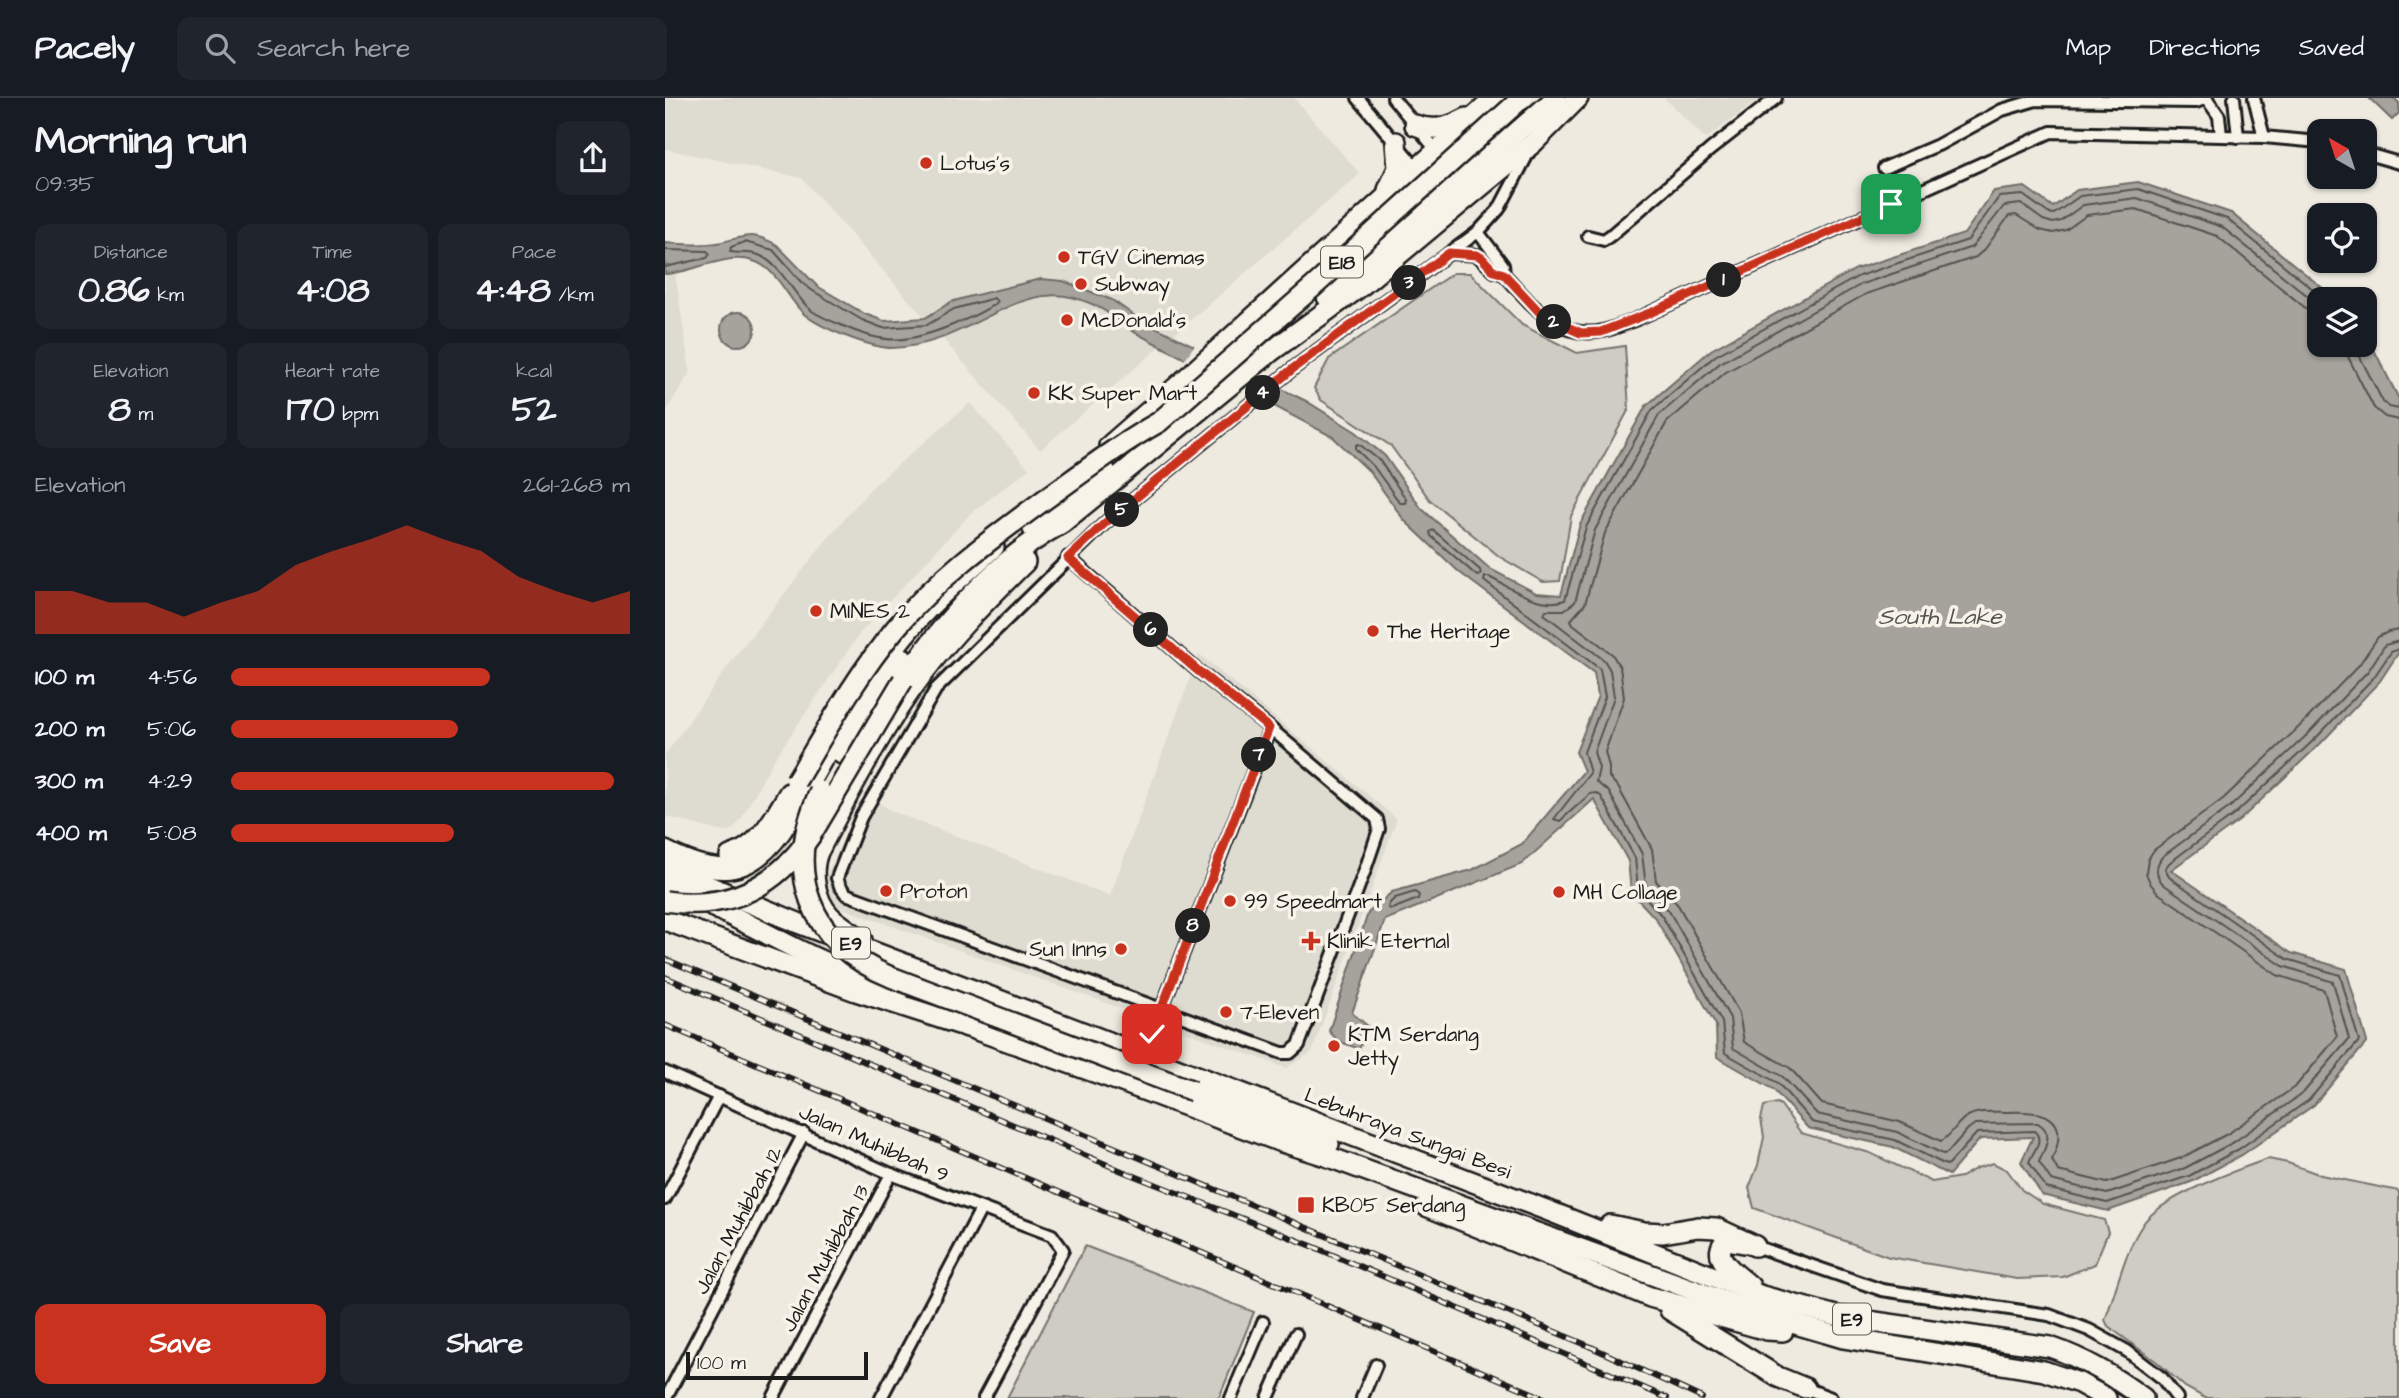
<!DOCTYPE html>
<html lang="en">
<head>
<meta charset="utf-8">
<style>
	body { margin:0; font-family:"Architects Daughter",sans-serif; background:#20242c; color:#f1f3f6; height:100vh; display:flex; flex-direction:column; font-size:26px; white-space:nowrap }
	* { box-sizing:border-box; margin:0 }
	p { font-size:23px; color:#9ea1a6 }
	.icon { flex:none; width:38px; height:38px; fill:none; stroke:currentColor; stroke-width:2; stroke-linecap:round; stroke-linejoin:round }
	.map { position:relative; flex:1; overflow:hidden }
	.sheet { display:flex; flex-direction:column; background:#171b24; width:665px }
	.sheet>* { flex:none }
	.needle { width:46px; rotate:321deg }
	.tools { position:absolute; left:1642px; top:21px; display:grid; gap:14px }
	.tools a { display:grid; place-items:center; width:70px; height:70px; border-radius:14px; background:#171b24; box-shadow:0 2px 5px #0004; font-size:35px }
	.scale { position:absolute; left:21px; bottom:18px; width:182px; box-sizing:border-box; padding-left:7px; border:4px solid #1c1c1c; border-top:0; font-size:19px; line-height:24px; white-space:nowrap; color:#1c1c1c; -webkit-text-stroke:5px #f7f3e8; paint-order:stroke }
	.pin { position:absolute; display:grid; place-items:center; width:60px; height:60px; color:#fff; margin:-30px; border-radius:14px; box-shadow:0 4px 10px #0006 }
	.km { position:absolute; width:35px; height:35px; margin:-18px; border-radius:50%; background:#222; color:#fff; font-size:19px; line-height:35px; text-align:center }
	.round { display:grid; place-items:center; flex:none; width:74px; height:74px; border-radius:14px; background:#20242c }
	.overview { display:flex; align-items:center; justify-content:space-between; height:119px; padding:0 35px }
	h1 { font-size:38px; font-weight:800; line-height:52px }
	.figures { display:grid; grid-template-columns:repeat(3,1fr); gap:10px; height:119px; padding:7px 35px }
	.figures div { display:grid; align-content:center; border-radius:14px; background:#20242c; text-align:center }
	.figures b { font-size:35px; font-weight:800 }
	.figures small { font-size:19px; font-weight:400 }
	.figures p { font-size:19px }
	.chart { height:196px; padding:14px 35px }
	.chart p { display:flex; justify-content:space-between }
	.chart svg { width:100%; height:126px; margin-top:7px; fill:#c8321e; opacity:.7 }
	.button { display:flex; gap:14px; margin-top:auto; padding:14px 35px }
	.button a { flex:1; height:80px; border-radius:14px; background:#c8321e; color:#fff; font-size:28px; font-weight:800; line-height:80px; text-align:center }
	.button a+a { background:#20242c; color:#f1f3f6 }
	ul { padding:0 35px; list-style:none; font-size:23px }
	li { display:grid; grid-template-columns:112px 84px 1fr; align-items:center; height:52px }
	li i { height:18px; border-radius:9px; background:#c8321e }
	header { display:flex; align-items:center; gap:42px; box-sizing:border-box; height:98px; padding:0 35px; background:#171b24; border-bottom:2px solid #363941 }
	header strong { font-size:33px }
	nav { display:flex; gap:38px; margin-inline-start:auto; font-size:24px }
	.search { width:490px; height:63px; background:#20242c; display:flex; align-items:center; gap:18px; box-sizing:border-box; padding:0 24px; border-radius:14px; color:#9ea1a6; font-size:26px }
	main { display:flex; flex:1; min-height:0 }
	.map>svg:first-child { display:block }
	.built { fill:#dedbd1 }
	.green { fill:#cfccc3; stroke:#767470; stroke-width:2 }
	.water { fill:#a6a39d; stroke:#6f6d69; stroke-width:2 }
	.pier { fill:#eeeae0 }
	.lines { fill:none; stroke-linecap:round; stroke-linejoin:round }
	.shore { stroke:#535250; stroke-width:2 }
	.street-casing { stroke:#1c1c1c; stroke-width:16 }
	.highway-casing { stroke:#1c1c1c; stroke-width:24 }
	.street { stroke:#f7f3e8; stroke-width:10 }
	.highway { stroke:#f7f3e8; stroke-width:19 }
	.rail-casing { stroke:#1c1c1c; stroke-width:6 }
	.rail { stroke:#f7f3e8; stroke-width:3.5; stroke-dasharray:10; stroke-linecap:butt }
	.highway-bridge-casing { stroke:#1c1c1c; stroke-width:24; stroke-linecap:butt }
	.highway-bridge { stroke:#f7f3e8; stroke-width:19 }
	.route-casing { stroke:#fff; stroke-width:14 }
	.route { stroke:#c8321e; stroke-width:9 }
	.poi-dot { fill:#c8321e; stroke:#f7f3e8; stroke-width:2.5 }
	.labels { text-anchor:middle; stroke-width:7; stroke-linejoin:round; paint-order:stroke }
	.shield { fill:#f7f3e8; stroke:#5e5c59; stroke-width:2 }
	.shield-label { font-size:19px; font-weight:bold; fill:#1c1c1c }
	.poi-label { font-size:21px; fill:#1c1c1c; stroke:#f7f3e8; text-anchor:start }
	.street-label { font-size:21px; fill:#1c1c1c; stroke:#f7f3e8 }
	.water-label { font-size:23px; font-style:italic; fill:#535250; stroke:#f7f3e8 }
</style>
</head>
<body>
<header>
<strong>Pacely</strong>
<div class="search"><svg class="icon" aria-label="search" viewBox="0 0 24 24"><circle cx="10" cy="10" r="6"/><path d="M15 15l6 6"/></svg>Search here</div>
<nav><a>Map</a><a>Directions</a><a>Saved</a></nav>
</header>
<main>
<section class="sheet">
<div class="overview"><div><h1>Morning run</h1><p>09:35</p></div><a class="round"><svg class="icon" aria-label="share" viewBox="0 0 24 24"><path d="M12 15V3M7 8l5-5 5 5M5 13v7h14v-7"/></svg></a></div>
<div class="figures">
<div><p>Distance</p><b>0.86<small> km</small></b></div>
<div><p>Time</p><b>4:08</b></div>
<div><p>Pace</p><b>4:48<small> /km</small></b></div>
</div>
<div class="figures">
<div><p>Elevation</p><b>8<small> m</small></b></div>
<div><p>Heart rate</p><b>170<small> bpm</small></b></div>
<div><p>kcal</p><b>52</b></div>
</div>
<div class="chart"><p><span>Elevation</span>261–268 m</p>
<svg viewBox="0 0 160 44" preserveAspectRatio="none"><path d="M0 44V29L10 29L20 33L30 33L40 38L50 33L60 29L70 20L80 15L90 11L100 6L110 11L120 15L130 24L140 29L150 33L160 29V44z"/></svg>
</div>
<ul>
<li><b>100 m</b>4:56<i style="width:65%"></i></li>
<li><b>200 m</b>5:06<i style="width:57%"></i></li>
<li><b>300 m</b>4:29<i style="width:96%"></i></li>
<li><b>400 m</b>5:08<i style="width:56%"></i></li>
</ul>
<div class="button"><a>Save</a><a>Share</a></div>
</section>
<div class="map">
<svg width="1734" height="1300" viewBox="0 0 1734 1300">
	<rect width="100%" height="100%" fill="#eeeae0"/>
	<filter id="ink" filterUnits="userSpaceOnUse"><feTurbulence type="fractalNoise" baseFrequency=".0143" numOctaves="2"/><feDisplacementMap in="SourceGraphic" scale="14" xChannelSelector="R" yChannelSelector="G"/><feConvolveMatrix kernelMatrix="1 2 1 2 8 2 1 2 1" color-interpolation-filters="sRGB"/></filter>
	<g filter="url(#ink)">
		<g class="built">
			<path d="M 0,0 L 629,0 L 695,76 L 375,352 L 137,80 L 0,51 Z"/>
			<path d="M 999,0 L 1096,0 L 1041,41 Z"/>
			<path d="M 0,171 L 10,174 L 25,274 L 0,315 Z"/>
			<path d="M 305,305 L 364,371 L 306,415 L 195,535 L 108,663 L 76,721 L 69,730 L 63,734 L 53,733 L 0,718 L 0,657 L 69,560 L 164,439 L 206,390 Z"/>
			<path d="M 534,556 L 732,721 L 647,954 L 621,970 L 169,807 L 161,778 L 200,697 L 229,714 L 445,798 Z"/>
		</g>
		<g class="green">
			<path d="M 788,175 L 805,175 L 857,227 L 912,255 L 960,248 L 964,311 L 906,418 L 895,483 L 878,484 L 835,459 L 765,402 L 726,348 L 656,302 L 649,290 L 664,261 Z"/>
			<path d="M 1112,1005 L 1116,1007 L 1136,1035 L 1205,1055 L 1267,1084 L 1296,1079 L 1312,1070 L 1328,1065 L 1342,1072 L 1357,1092 L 1378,1106 L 1439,1122 L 1443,1134 L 1430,1166 L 1398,1179 L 1352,1181 L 1224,1159 L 1089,1110 L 1084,1090 L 1093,1067 L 1099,1039 L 1096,1021 L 1099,1008 Z"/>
			<path d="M 1603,1061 L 1623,1065 L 1656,1077 L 1734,1093 L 1734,1300 L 1540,1300 L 1520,1289 L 1492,1264 L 1443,1228 L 1440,1222 C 1452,1191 1459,1154 1478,1126 C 1496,1099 1571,1072 1603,1061 Z"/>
			<path d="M 420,1148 L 589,1214 L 554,1300 L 342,1300 Z"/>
		</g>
		<g class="water">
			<path d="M 1704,0 L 1729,0 L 1734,5 L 1734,15 L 1727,22 Z"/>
			<path d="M 1473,84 L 1566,115 L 1671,201 L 1654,201 L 1654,247 L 1699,247 L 1699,232 L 1734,301 L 1734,554 L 1715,583 L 1656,645 L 1575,722 L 1506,772 L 1626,855 L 1681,871 L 1702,944 L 1649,1007 L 1577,1057 L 1526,1084 L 1443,1113 L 1377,1097 L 1356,1064 L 1368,1039 L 1315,1041 L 1284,1077 L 1228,1049 L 1143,1030 L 1108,991 L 1052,959 L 1051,927 L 991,821 L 966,794 L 963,763 L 929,701 L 857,766 L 720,822 L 687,915 L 704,929 L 694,951 L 673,943 L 664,933 L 703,815 L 727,794 L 807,772 L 857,746 L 919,673 L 911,654 L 933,598 L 929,575 L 794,474 L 739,422 L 704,373 L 668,339 L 467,233 C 367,145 325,247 227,250 C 206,250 155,230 139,216 C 122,200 112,170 88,163 C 60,154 28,175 0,176 L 0,145 C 17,146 35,148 52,145 C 80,140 83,131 112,147 L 152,188 L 200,216 L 219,223 L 260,220 L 286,204 L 303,199 L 376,181 L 398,183 L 447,202 L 474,221 L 641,303 L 691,334 L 720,358 L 756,410 L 825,471 L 871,495 L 896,497 L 915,426 L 981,308 L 1046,252 L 1191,171 L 1299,136 L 1329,93 L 1360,89 L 1388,109 L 1412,92 Z"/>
			<circle cx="73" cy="231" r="17"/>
		</g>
		<path class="pier" d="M 531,245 L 620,289 L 600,307 L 518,264 Z"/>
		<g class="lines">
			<g class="shore">
				<path d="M 80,144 L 108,152 L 137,185 L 148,193 L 197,222 L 218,230 L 262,227 L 289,211 L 329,200 L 332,204 C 320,214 304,220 290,226 C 244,245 221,248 176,227 C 166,223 156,219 147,213 C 130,200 118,169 96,158 C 85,153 75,156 65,154 L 66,149 Z"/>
				<path d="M 0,152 L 42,153 L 45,156 L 42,160 L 0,169"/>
				<path d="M 1660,201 L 1562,121 L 1473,91 L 1415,98 L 1389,116 L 1383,115 L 1358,97 L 1334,99 L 1303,142 L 1194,178 L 1050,258 L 987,312 L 921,429 L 900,502 C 874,511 846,490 824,479 L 820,479 L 819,483 L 935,571 L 940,599 L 919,654 L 925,675 L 889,721 L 895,723 L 925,696 L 931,695 L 936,698 L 970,760 L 973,791 L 997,818 L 1057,924 L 1060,955 L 1113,985 L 1147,1024 L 1230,1042 L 1281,1067 L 1284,1066 L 1312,1035 L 1369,1033 C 1380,1042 1368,1053 1364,1064 L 1381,1090 L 1442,1105 L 1524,1078 L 1574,1051 L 1644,1002 L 1694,943 L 1675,877 L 1622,861 L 1504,779 L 1500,771 L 1504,765 L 1570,716 L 1651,640 L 1709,579 L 1726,554 L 1734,551"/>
				<path d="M 1654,207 L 1557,129 L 1472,100 L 1418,107 L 1396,123 L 1388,125 L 1378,122 L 1356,106 L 1339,108 L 1307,149 L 1197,186 L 1055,265 L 994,317 L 930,432 L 910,504 L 899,512 L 881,512 L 879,516 L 939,562 L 945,572 L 949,599 L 929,654 L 934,670 L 931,684 L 944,694 L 977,756 L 981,788 L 1004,813 L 1065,920 L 1068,950 L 1118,979 L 1152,1016 L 1232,1034 L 1278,1056 L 1282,1055 L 1303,1031 L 1310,1026 L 1373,1025 C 1390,1036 1380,1049 1374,1064 L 1386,1082 L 1442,1096 L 1520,1070 L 1569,1044 L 1638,995 L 1684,941 L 1668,884 L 1618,868 L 1498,786 C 1490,777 1490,767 1498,758 L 1565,709 L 1645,634 L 1703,573 L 1720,547 L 1734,543"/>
				<path d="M 1654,221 L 1552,138 L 1471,111 L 1422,117 L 1401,132 L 1388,135 L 1375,132 L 1351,117 L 1344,118 L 1320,151 L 1311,159 L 1201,196 L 1061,274 L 1002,324 L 940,435 L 920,506 L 906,522 L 908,526 L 947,556 L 955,569 L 959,600 L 940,654 L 944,669 L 944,679 L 953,689 L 987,751 L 991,783 L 1013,807 L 1074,915 L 1079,944 L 1125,970 L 1157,1006 L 1235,1024 L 1276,1043 C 1287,1038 1292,1023 1303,1018 C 1314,1012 1329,1014 1341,1014 C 1378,1012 1407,1017 1387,1062 L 1393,1073 L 1442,1085 L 1516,1060 L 1564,1035 L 1631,988 L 1672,939 L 1659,892 L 1612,877 L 1493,795 L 1485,785 L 1481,775 L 1483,761 L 1489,752 L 1558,701 L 1637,626 L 1694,567 L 1713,539 L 1723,534 L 1734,532"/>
				<path d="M 1677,247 L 1709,310 L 1720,319 L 1734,322"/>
				<path d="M 1689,247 L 1718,304 L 1724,309 L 1734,311"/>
				<path d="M 694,346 L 715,363 L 741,401 L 740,405 L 735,405 L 709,369 L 691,351 L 691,347 Z"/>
				<path d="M 768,432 L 815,472 L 816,477 L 812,478 L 766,438 L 765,434 Z"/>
				<path d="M 750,794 L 754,797 L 753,801 L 727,811 L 723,810 L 724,806 L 730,800 Z"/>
			</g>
			<defs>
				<g id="street">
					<path d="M 693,0 L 754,73"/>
					<path d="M 728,0 L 797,83"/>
					<path d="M 1569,0 L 1573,39"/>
					<path d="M 1589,0 L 1599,39"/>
					<path d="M 1542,1 L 1554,18 L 1556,38"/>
					<path d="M 1699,55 L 1734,65"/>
					<path d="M 1219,70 L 1273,47 L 1337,12 L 1371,2 L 1531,4 L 1542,0"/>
					<path d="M 813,134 L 838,167 L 839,176 C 865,205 894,243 938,233 C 954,229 970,222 985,215 L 1386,34 L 1599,39 L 1654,44"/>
					<path d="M 923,138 L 939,142 L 946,137 L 1046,51 L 1111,0"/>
					<path d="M 784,155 L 812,157 L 829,173 L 839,176"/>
					<path d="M 403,459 L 532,572 L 605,630 L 712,721 L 714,731 L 700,772 L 634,947 L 625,955 L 617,955 L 181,796 L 175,788 L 172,780 L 196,719 L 271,591 L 440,425 L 630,269 L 813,134 L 834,111 L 864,54"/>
					<path d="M 478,959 L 605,630"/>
					<path d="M 0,974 L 226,1076 L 387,1137 L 398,1152 L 319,1300"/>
					<path d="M 0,1101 L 54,998"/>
					<path d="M 1090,1148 L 1217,1192 L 1384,1217 L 1424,1232 L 1462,1253 L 1497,1280 L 1512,1300"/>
					<path d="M 1140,1290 L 1166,1300"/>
					<path d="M 1,1300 L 139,1035"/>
					<path d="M 108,1300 L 226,1076"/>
					<path d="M 216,1300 L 316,1111"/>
					<path d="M 566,1300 L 598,1224"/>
					<path d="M 603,1300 L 631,1236"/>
					<path d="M 697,1300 L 711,1267"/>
				</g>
				<g id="highway">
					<path d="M 750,27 C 769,34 785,29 802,20"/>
					<path d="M 723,92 L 733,70 L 731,44"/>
					<path d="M 662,199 L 891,0"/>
					<path d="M 444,348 L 515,286 L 830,0"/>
					<path d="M 368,431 L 440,372"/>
					<path d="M 238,582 C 281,521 331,462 397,425 L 608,252 L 696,188 L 868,45 L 913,0"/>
					<path d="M 177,656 L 238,560"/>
					<path d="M 0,753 C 49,778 83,781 117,732 C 155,668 189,598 237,540 C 264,506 297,478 329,449"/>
					<path d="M 65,758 C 95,749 109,720 124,695"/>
					<path d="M 0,770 L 133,825 L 889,1115 L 1097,1198 L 1175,1219 L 1385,1249 C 1420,1261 1448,1278 1478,1300"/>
					<path d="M 0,786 C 48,807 93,832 140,855 C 170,870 202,882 234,894"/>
					<path d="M 0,822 L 191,893 L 306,930 L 457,984 L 614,1043 L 661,1058 L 1086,1213 L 1178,1240 L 1379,1273 L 1414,1285 L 1441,1300"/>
					<path d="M 197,842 C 187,834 174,827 165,818 C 150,802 145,774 153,754 C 185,693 217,629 259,574 C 289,534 325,499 360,464"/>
					<path d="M 528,993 L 664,1046"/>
					<path d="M 761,1108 L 985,1199 L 1102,1232 L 1118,1233"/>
					<path d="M 945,1127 L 979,1134 L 998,1135 L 1033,1129 L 1051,1130 L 1090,1148"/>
					<path d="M 1079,1145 L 1062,1142 C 1042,1159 1073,1177 1085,1188"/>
					<path d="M 1005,1212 L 1113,1279 L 1140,1290"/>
				</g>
			</defs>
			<use href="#street" class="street-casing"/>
			<use href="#highway" class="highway-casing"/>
			<use href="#street" class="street"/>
			<use href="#highway" class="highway"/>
			<defs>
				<g id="rail">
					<path d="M 0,861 L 924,1248 L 1037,1300"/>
					<path d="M 0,879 L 457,1073 L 647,1148 L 1002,1300"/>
					<path d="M 0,927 L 879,1300"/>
				</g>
			</defs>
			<use href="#rail" class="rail-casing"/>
			<use href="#rail" class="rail"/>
			<defs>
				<g id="highway-bridge">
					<path d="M 131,683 C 162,631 191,578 230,531 C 272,480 326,441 379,402 C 417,375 453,347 494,324 L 648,189 L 857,0"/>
					<path d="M 155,693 C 118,773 143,845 226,879 L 528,993"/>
					<path d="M 0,803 C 63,813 111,789 146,737 L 238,582"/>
				</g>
			</defs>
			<use href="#highway-bridge" class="highway-bridge-casing"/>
			<use href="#highway-bridge" class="highway-bridge"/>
		</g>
	</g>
	<g class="lines" filter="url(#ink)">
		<defs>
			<path id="route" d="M 487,936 L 604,630 L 532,572 L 403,460 L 440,425 L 630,269 L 784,155 L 812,157 L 817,160 L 829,173 L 839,176 L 879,219 L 916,235 L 936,234 L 985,215 L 1226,106"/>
		</defs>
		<use href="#route" class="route-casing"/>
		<use href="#route" class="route"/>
	</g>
	<g class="poi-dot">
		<circle cx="261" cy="65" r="7"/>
		<circle cx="399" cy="159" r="7"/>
		<circle cx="416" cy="186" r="7"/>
		<circle cx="402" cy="222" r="7"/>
		<circle cx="369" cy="295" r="7"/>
		<circle cx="151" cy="513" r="7"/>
		<circle cx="708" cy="533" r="7"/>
		<circle cx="221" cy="793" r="7"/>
		<circle cx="894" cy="794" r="7"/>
		<circle cx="565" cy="803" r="7"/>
		<path d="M642.5 832.5h7v7h7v7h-7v7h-7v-7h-7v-7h7z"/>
		<circle cx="456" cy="851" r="7"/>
		<circle cx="561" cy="914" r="7"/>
		<circle cx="669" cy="948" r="7"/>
		<rect x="632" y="1098" width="18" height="18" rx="3.5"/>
	</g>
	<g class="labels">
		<g class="shield">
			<rect x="656" y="148.5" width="42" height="31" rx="5"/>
			<rect x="167" y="829.5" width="38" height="31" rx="5"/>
			<rect x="1168" y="1205.5" width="38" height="31" rx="5"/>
		</g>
		<g class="shield-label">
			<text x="677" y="171">E18</text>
			<text x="186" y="852">E9</text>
			<text x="1187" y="1228">E9</text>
		</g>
		<g class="poi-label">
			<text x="275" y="72">Lotus's</text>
			<text x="413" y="166">TGV Cinemas</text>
			<text x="430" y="193">Subway</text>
			<text x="416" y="229">McDonald's</text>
			<text x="383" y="302">KK Super Mart</text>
			<text x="165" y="520">MINES 2</text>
			<text x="722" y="540">The Heritage</text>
			<text x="235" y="800">Proton</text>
			<text x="908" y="801">MH Collage</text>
			<text x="579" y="810">99 Speedmart</text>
			<text x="662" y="850">Klinik Eternal</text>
			<text x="442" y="858" text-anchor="end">Sun Inns</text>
			<text x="575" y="921">7-Eleven</text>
			<text x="683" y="943">KTM Serdang<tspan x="683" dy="24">Jetty</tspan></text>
			<text x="657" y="1114">KB05 Serdang</text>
		</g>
		<g class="street-label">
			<text transform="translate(743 1035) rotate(21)" y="7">Lebuhraya Sungai Besi</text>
			<text transform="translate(209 1045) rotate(24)" y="7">Jalan Muhibbah 9</text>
			<text transform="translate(73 1122) rotate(-62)" y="7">Jalan Muhibbah 12</text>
			<text transform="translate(160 1160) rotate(-62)" y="7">Jalan Muhibbah 13</text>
		</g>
		<g class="water-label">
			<text x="1275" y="526">South Lake</text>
		</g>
	</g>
</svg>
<div class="tools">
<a><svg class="needle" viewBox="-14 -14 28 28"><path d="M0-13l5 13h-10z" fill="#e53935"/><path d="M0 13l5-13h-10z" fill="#9ea1a6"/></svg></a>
<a><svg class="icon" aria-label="locate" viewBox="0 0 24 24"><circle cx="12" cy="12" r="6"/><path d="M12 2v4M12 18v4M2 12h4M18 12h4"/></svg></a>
<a><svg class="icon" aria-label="layers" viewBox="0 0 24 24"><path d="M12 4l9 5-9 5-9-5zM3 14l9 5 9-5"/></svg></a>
</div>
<div class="scale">100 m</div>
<div class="pin" style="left:1226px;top:106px;background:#1e9e55"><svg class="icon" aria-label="arrive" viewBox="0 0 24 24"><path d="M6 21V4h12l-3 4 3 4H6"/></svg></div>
<div class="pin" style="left:487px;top:936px;background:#d93025"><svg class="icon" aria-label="check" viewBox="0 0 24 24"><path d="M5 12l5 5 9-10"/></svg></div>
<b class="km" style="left:1059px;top:182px">1</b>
<b class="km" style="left:889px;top:224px">2</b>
<b class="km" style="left:744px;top:185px">3</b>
<b class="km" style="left:598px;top:295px">4</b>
<b class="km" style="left:457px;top:412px">5</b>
<b class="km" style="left:486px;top:532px">6</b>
<b class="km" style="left:594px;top:657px">7</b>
<b class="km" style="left:528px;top:828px">8</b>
</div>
</main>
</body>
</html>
